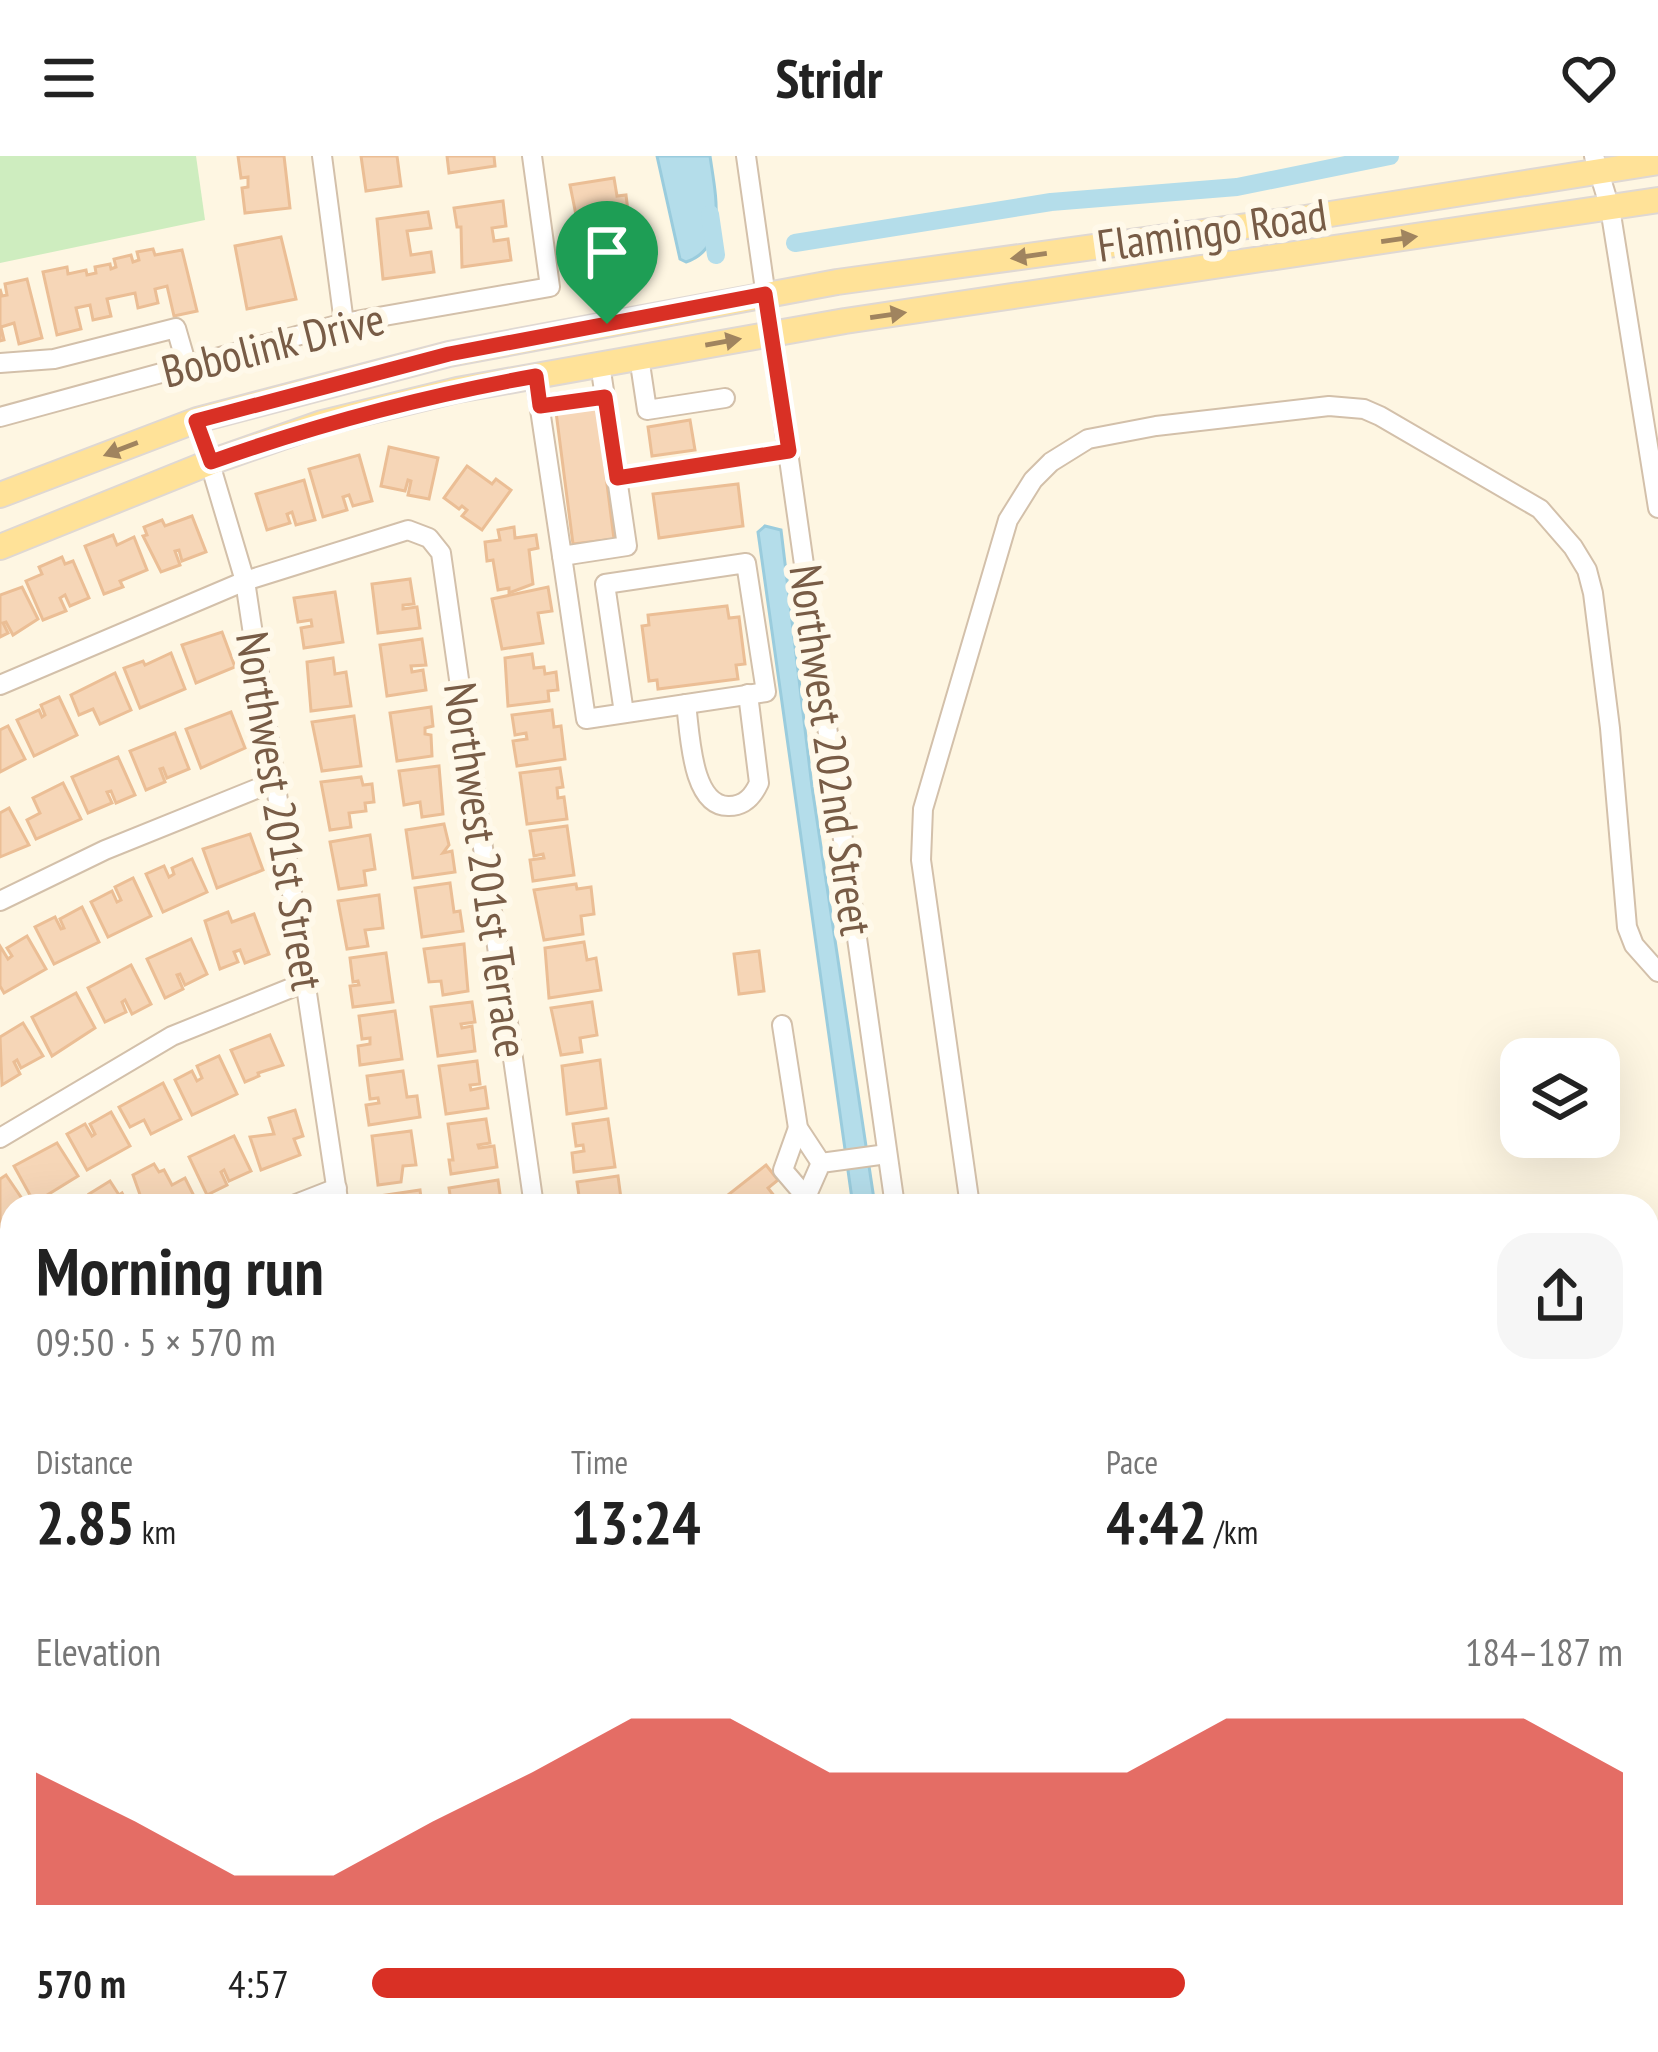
<!DOCTYPE html>
<html lang="en">
<head>
<meta charset="utf-8">
<style>
	body { margin:0; font-family:"PT Sans Narrow",sans-serif; background:#f6f6f6; color:#222; height:100vh; display:flex; flex-direction:column; font-size:45px; white-space:nowrap }
	* { box-sizing:border-box; margin:0 }
	p { font-size:39px; color:#767676 }
	.icon { flex:none; width:66px; height:66px; fill:none; stroke:currentColor; stroke-width:2; stroke-linecap:round; stroke-linejoin:round }
	.map { position:relative; flex:1; overflow:hidden }
	.sheet { position:absolute; left:0px; top:1038px; width:1659px; height:858px; display:flex; flex-direction:column; background:#fff; border-radius:36px 36px 0 0; box-shadow:0 12px 48px #0002 }
	.sheet>* { flex:none }
	.buttons { position:absolute; left:1500px; top:882px; display:grid; gap:24px }
	.buttons a { display:grid; place-items:center; width:120px; height:120px; border-radius:24px; background:#fff; box-shadow:0 12px 48px #0002; font-size:60px }
	.pin { position:absolute; display:grid; place-items:center; width:102px; height:102px; color:#fff; margin:-123px -51px; border-radius:50% 50% 50% 0; rotate:-45deg; box-shadow:0 0 12px #0007 }
	.pin .icon { rotate:45deg }
	.round { display:grid; place-items:center; flex:none; width:126px; height:126px; border-radius:36px; background:#f6f6f6 }
	.summary { display:flex; align-items:center; justify-content:space-between; height:204px; padding:0 36px }
	h1 { font-size:66px; font-weight:800; line-height:90px }
	.figures { display:grid; grid-template-columns:repeat(3,1fr); gap:18px; height:204px; padding:12px 36px }
	.figures div { display:grid; align-content:center }
	.figures b { font-size:60px; font-weight:800 }
	.figures small { font-size:33px; font-weight:400 }
	.figures p { font-size:33px }
	.chart { height:336px; padding:24px 36px }
	.chart p { display:flex; justify-content:space-between }
	.chart svg { width:100%; height:216px; margin-top:12px; fill:#d93025; opacity:.7 }
	ul { padding:0 36px; list-style:none; font-size:39px }
	li { display:grid; grid-template-columns:192px 144px 1fr; align-items:center; height:90px }
	li i { height:30px; border-radius:15px; background:#d93025 }
	header { display:flex; justify-content:space-between; align-items:center; height:156px; padding:0 36px; background:#fff; font-size:54px; font-weight:800 }
	.map>svg:first-child { display:block }
	.green { fill:#ceedbf }
	.water { fill:#b4ddea; stroke:#9accdd; stroke-width:3 }
	.lines { fill:none; stroke-linecap:round; stroke-linejoin:round }
	.canal { stroke:#b4ddea; stroke-width:18 }
	.building { fill:#f6d6b7; stroke:#ebbe95; stroke-width:3 }
	.minor-casing { stroke:#d3c0aa; stroke-width:22 }
	.major-casing { stroke:#dfd8d3; stroke-width:28 }
	.minor { stroke:#fff; stroke-width:18 }
	.major { stroke:#ffe298; stroke-width:24 }
	.oneway { fill:#a0845f }
	.route-casing { stroke:#fff; stroke-width:24 }
	.route { stroke:#d93025; stroke-width:15 }
	.labels { text-anchor:middle; stroke-width:12; stroke-linejoin:round; paint-order:stroke }
	.street-label { font-size:45px; fill:#785c46; stroke:#fff9ea }
</style>
</head>
<body>
<header><svg class="icon" aria-label="menu" viewBox="0 0 24 24"><path d="M4 6h16M4 12h16M4 18h16"/></svg>Stridr<svg class="icon" aria-label="heart" viewBox="0 0 24 24"><path d="M12 20l-8-8c-3-5 5-10 8-4 3-6 11-1 8 4z"/></svg></header>
<div class="map">
<svg width="1658" height="1896" viewBox="0 0 1658 1896">
	<rect width="100%" height="100%" fill="#fef6e2"/>
	<path class="green" d="M 0,0 L 196,0 L 205,64 L 0,107 Z"/>
	<g class="water">
		<path d="M 657,0 L 710,0 C 715,36 729,92 686,106 L 680,103 Z"/>
		<path d="M 765,370 L 781,374 L 812,631 L 875,1050 L 853,1050 L 758,376 Z"/>
	</g>
	<g class="lines">
		<g class="canal">
			<path d="M 710,58 L 716,99"/>
			<path d="M 795,87 L 1051,46 L 1237,31 L 1390,0"/>
		</g>
	</g>
	<g class="building">
		<path d="M 238,0 L 284,0 L 290,52 L 245,57 L 242,32 L 248,31 L 248,21 L 241,22 Z"/>
		<path d="M 361,0 L 397,0 L 401,30 L 366,35 Z"/>
		<path d="M 447,0 L 494,0 L 495,10 L 449,17 Z"/>
		<path d="M 614,22 L 617,40 L 626,39 L 628,55 L 611,57 L 616,90 L 583,94 L 570,29 Z"/>
		<path d="M 503,45 L 506,70 L 492,72 L 494,85 L 508,83 L 511,104 L 462,111 L 461,71 L 457,71 L 454,52 Z"/>
		<path d="M 428,56 L 431,72 L 407,75 L 411,99 L 431,96 L 434,116 L 383,123 L 377,63 Z"/>
		<path d="M 281,81 L 296,143 L 247,153 L 235,90 Z"/>
		<path d="M 153,93 L 155,99 L 182,94 L 197,155 L 174,160 L 167,130 L 155,133 L 158,147 L 138,152 L 135,137 L 107,143 L 111,160 L 93,164 L 90,149 L 76,152 L 81,173 L 57,179 L 43,116 L 67,111 L 68,118 L 86,114 L 87,119 L 96,117 L 95,111 L 110,108 L 111,113 L 116,111 L 114,103 L 131,99 L 133,106 L 139,104 L 137,96 Z"/>
		<path d="M 27,123 L 42,182 L 19,188 L 14,167 L 1,171 L 4,184 L 0,185 L 0,133 L 2,140 L 7,139 L 5,128 Z"/>
		<path d="M 597,250 L 614,383 L 573,388 L 556,256 Z"/>
		<path d="M 690,264 L 695,294 L 652,300 L 648,271 Z"/>
		<path d="M 389,291 L 438,302 L 429,343 L 408,339 L 411,325 L 408,324 L 405,335 L 381,330 Z"/>
		<path d="M 359,299 L 372,345 L 353,350 L 349,339 L 343,341 L 347,354 L 323,361 L 309,313 Z"/>
		<path d="M 467,310 L 492,328 L 496,323 L 511,334 L 482,374 L 462,360 L 467,354 L 462,350 L 459,353 L 444,342 Z"/>
		<path d="M 304,324 L 315,364 L 296,369 L 292,356 L 287,358 L 290,367 L 267,374 L 256,338 Z"/>
		<path d="M 738,328 L 743,370 L 659,382 L 653,338 Z"/>
		<path d="M 192,360 L 206,396 L 182,405 L 179,394 L 175,395 L 180,409 L 161,416 L 143,380 L 147,379 L 144,371 L 162,364 L 165,370 Z"/>
		<path d="M 514,371 L 515,382 L 536,379 L 538,392 L 529,394 L 533,428 L 509,437 L 509,432 L 498,434 L 493,404 L 487,405 L 485,386 L 500,384 L 498,374 Z"/>
		<path d="M 113,379 L 117,389 L 134,381 L 147,414 L 120,425 L 123,431 L 104,438 L 85,390 Z"/>
		<path d="M 62,401 L 65,408 L 73,405 L 89,442 L 70,450 L 65,439 L 60,442 L 66,455 L 43,464 L 26,425 L 42,418 L 39,411 Z"/>
		<path d="M 410,423 L 414,448 L 403,449 L 403,453 L 417,451 L 420,472 L 378,477 L 372,428 Z"/>
		<path d="M 22,431 L 38,463 L 13,479 L 6,466 L 3,467 L 8,477 L 0,481 L 0,439 Z"/>
		<path d="M 548,431 L 552,455 L 538,457 L 543,487 L 502,493 L 492,443 Z"/>
		<path d="M 335,436 L 343,486 L 304,492 L 301,472 L 312,470 L 311,464 L 298,466 L 294,442 Z"/>
		<path d="M 727,450 L 729,462 L 739,461 L 745,508 L 736,509 L 738,523 L 658,533 L 657,524 L 649,525 L 642,470 L 649,469 L 648,459 Z"/>
		<path d="M 222,476 L 235,511 L 196,527 L 182,489 Z"/>
		<path d="M 422,483 L 426,509 L 411,510 L 412,516 L 423,514 L 426,534 L 387,540 L 380,489 Z"/>
		<path d="M 171,497 L 185,533 L 140,552 L 124,512 L 143,505 L 145,509 Z"/>
		<path d="M 532,498 L 534,512 L 544,511 L 545,518 L 556,516 L 558,534 L 548,535 L 549,545 L 508,550 L 505,502 Z"/>
		<path d="M 333,502 L 335,518 L 346,516 L 351,550 L 311,555 L 307,506 Z"/>
		<path d="M 115,517 L 131,554 L 100,568 L 93,553 L 79,559 L 71,539 Z"/>
		<path d="M 59,541 L 77,579 L 34,600 L 17,564 L 39,554 L 42,561 L 45,559 L 41,549 Z"/>
		<path d="M 431,551 L 433,570 L 425,572 L 425,578 L 431,579 L 432,600 L 397,605 L 390,557 Z"/>
		<path d="M 552,554 L 554,571 L 561,570 L 565,603 L 517,610 L 513,585 L 527,583 L 526,577 L 515,579 L 512,559 Z"/>
		<path d="M 231,556 L 245,592 L 201,612 L 186,573 Z"/>
		<path d="M 354,560 L 361,610 L 322,615 L 312,566 Z"/>
		<path d="M 8,570 L 25,603 L 0,616 L 0,574 Z"/>
		<path d="M 175,577 L 189,613 L 167,622 L 163,612 L 160,613 L 165,626 L 146,634 L 130,595 Z"/>
		<path d="M 118,601 L 135,639 L 116,647 L 111,635 L 107,636 L 112,647 L 88,657 L 72,621 Z"/>
		<path d="M 439,610 L 443,658 L 422,661 L 420,646 L 404,649 L 399,615 Z"/>
		<path d="M 560,612 L 563,631 L 557,632 L 558,642 L 564,641 L 567,663 L 527,668 L 520,617 Z"/>
		<path d="M 361,621 L 363,629 L 372,628 L 374,646 L 365,647 L 366,655 L 349,657 L 351,671 L 330,674 L 321,626 Z"/>
		<path d="M 63,627 L 81,663 L 36,683 L 27,664 L 40,657 L 33,642 Z"/>
		<path d="M 9,652 L 29,689 L 0,701 L 0,657 Z"/>
		<path d="M 444,668 L 449,689 L 443,697 L 452,695 L 455,716 L 413,722 L 406,674 Z"/>
		<path d="M 567,670 L 574,719 L 533,725 L 530,704 L 544,702 L 543,698 L 534,700 L 530,675 Z"/>
		<path d="M 250,678 L 263,714 L 217,732 L 203,693 Z"/>
		<path d="M 370,679 L 375,713 L 364,715 L 366,729 L 339,733 L 330,686 Z"/>
		<path d="M 192,703 L 207,736 L 163,756 L 146,718 L 164,710 L 169,721 L 174,718 L 172,712 Z"/>
		<path d="M 133,722 L 151,760 L 108,781 L 91,746 L 112,735 L 117,746 L 121,744 L 115,731 Z"/>
		<path d="M 450,727 L 454,756 L 460,755 L 463,775 L 422,781 L 415,732 Z"/>
		<path d="M 576,728 L 577,733 L 591,731 L 594,758 L 581,760 L 583,778 L 544,784 L 534,734 Z"/>
		<path d="M 379,739 L 383,772 L 365,774 L 368,790 L 347,793 L 338,745 Z"/>
		<path d="M 82,751 L 99,786 L 54,808 L 35,771 L 55,761 L 61,773 L 64,772 L 60,763 Z"/>
		<path d="M 228,756 L 232,766 L 254,758 L 269,798 L 245,807 L 240,794 L 234,796 L 238,806 L 220,813 L 205,765 Z"/>
		<path d="M 27,780 L 46,813 L 4,837 L 0,830 L 0,790 L 8,803 L 12,800 L 7,792 Z"/>
		<path d="M 191,783 L 207,818 L 185,829 L 180,818 L 177,819 L 183,833 L 165,842 L 147,803 Z"/>
		<path d="M 584,786 L 587,804 L 596,802 L 601,834 L 549,842 L 545,792 Z"/>
		<path d="M 464,788 L 468,835 L 443,839 L 441,825 L 429,826 L 424,793 Z"/>
		<path d="M 759,795 L 764,835 L 739,838 L 734,798 Z"/>
		<path d="M 386,797 L 393,846 L 353,851 L 350,830 L 359,829 L 358,825 L 353,826 L 350,802 Z"/>
		<path d="M 131,809 L 151,848 L 132,858 L 125,844 L 122,846 L 126,856 L 105,866 L 88,832 Z"/>
		<path d="M 76,837 L 95,872 L 52,900 L 32,861 Z"/>
		<path d="M 472,846 L 475,866 L 461,868 L 462,872 L 472,870 L 475,895 L 438,900 L 431,851 Z"/>
		<path d="M 592,846 L 597,879 L 580,882 L 582,896 L 561,899 L 551,852 Z"/>
		<path d="M 395,855 L 402,903 L 360,909 L 358,890 L 370,888 L 370,882 L 362,883 L 359,860 Z"/>
		<path d="M 23,867 L 43,900 L 21,912 L 17,904 L 14,906 L 20,918 L 2,929 L 0,881 Z"/>
		<path d="M 270,879 L 283,909 L 258,917 L 259,920 L 245,926 L 231,894 Z"/>
		<path d="M 219,900 L 237,938 L 192,959 L 175,924 L 192,915 L 197,925 L 202,922 L 197,910 Z"/>
		<path d="M 600,904 L 606,952 L 567,958 L 562,910 Z"/>
		<path d="M 477,905 L 480,928 L 470,929 L 471,934 L 485,931 L 488,952 L 446,958 L 439,910 Z"/>
		<path d="M 403,915 L 407,941 L 417,940 L 420,961 L 369,969 L 366,949 L 379,947 L 378,942 L 370,943 L 367,920 Z"/>
		<path d="M 163,927 L 181,963 L 151,978 L 144,964 L 130,971 L 119,951 Z"/>
		<path d="M 295,954 L 303,980 L 294,983 L 300,999 L 261,1014 L 250,981 L 274,978 L 269,962 Z"/>
		<path d="M 111,956 L 130,990 L 87,1014 L 67,978 L 85,968 L 92,980 L 95,978 L 90,968 Z"/>
		<path d="M 486,963 L 490,987 L 478,989 L 479,992 L 494,990 L 497,1011 L 451,1018 L 449,1004 L 453,1004 L 448,968 Z"/>
		<path d="M 608,963 L 615,1011 L 574,1016 L 572,997 L 584,995 L 583,989 L 576,990 L 573,968 Z"/>
		<path d="M 411,975 L 416,1009 L 403,1010 L 401,1026 L 378,1029 L 372,980 Z"/>
		<path d="M 234,980 L 251,1015 L 229,1025 L 224,1014 L 221,1016 L 227,1029 L 207,1039 L 189,1001 Z"/>
		<path d="M 57,987 L 78,1020 L 44,1041 L 50,1050 L 36,1050 L 14,1010 Z"/>
		<path d="M 154,1008 L 159,1016 L 164,1014 L 172,1029 L 185,1022 L 195,1042 L 179,1050 L 144,1050 L 133,1019 Z"/>
		<path d="M 766,1009 L 778,1024 L 768,1032 L 782,1050 L 722,1050 L 719,1046 Z"/>
		<path d="M 6,1019 L 27,1050 L 12,1050 L 12,1063 L 0,1071 L 0,1023 Z"/>
		<path d="M 618,1020 L 622,1050 L 580,1047 L 577,1026 Z"/>
		<path d="M 498,1024 L 501,1045 L 487,1050 L 459,1050 L 458,1045 L 451,1046 L 449,1032 Z"/>
		<path d="M 110,1025 L 119,1039 L 122,1037 L 129,1050 L 96,1050 L 89,1038 Z"/>
		<path d="M 420,1034 L 422,1050 L 380,1050 L 379,1040 Z"/>
		<path d="M 12,1106 L 12,1158 L 3,1164 L 0,1114 Z"/>
		<path d="M 0,1411 L 12,1430 L 12,1463 L 0,1471 Z"/>
		<path d="M 10,1581 L 12,1629 L 2,1635 L 0,1587 Z"/>
		<path d="M 12,1827 L 12,1865 L 0,1866 L 0,1828 Z"/>
		<path d="M 650,1884 L 692,1884 L 693,1896 L 662,1896 L 661,1891 L 651,1892 Z"/>
		<path d="M 729,1884 L 767,1884 L 769,1896 L 730,1896 Z"/>
		<path d="M 539,1885 L 540,1890 L 573,1886 L 574,1896 L 518,1896 L 517,1889 Z"/>
	</g>
	<g class="lines">
		<defs>
			<g id="minor">
				<path d="M 322,0 L 344,167"/>
				<path d="M 746,0 L 895,1050"/>
				<path d="M 1594,0 L 1610,52 L 1658,352"/>
				<path d="M 639,201 L 647,254 L 725,242"/>
				<path d="M 0,207 L 54,203 L 176,172 L 187,210"/>
				<path d="M 600,208 L 617,322 L 789,295"/>
				<path d="M 535,220 L 562,400 L 627,390 L 617,322"/>
				<path d="M 540,249 L 605,241"/>
				<path d="M 0,261 L 344,167 L 550,131 L 532,0"/>
				<path d="M 197,264 L 245,425 L 339,1050"/>
				<path d="M 562,400 L 586,563 L 766,536 L 746,407 L 605,428 L 624,557"/>
				<path d="M 0,529 L 245,425 L 408,374 L 429,382 L 441,397 L 534,1050"/>
				<path d="M 686,548 C 690,576 691,651 729,650 C 745,650 753,640 759,627 L 748,538"/>
				<path d="M 0,745 L 105,694 L 276,625"/>
				<path d="M 782,869 L 798,972 L 821,1007"/>
				<path d="M 798,972 L 783,1014 L 806,1041"/>
				<path d="M 0,982 L 172,880 L 306,826"/>
				<path d="M 291,1050 L 337,1032"/>
				<path d="M 808,1050 L 806,1041 L 821,1007 L 887,998"/>
				<path d="M 970,1050 L 921,704 L 923,653 L 1008,364 L 1033,324 L 1051,306 L 1088,283 L 1156,270 L 1329,250 L 1364,253 L 1380,260 L 1540,353 L 1573,391 L 1587,414 L 1593,437 L 1610,572 L 1627,771 L 1634,789 L 1658,816"/>
				<path d="M 0,1216 L 12,1208"/>
				<path d="M 0,1340 L 12,1359"/>
				<path d="M 0,1692 L 12,1702"/>
				<path d="M 410,1884 L 413,1896"/>
				<path d="M 608,1884 L 610,1896"/>
				<path d="M 808,1884 L 809,1896"/>
				<path d="M 1011,1884 L 1013,1896"/>
				<path d="M 1088,1884 L 1089,1896"/>
				<path d="M 74,1896 L 161,1884"/>
			</g>
			<g id="major">
				<path d="M 0,339 L 197,264 L 449,198 L 837,126 L 1305,62 L 1658,6"/>
				<path d="M 0,391 L 211,306 L 322,267 L 457,234 L 845,165 L 1658,44"/>
			</g>
		</defs>
		<use href="#minor" class="minor-casing"/>
		<use href="#major" class="major-casing"/>
		<use href="#minor" class="minor"/>
		<use href="#major" class="major"/>
	</g>
	<defs><path id="oneway-solid" d="M-6-.8H1V-3.2L6.5 0L1 3.2V.8H-6Z" transform="scale(3)"/></defs>
	<g class="oneway">
		<use href="#oneway-solid" transform="translate(1399 83) rotate(-8)"/>
		<use href="#oneway-solid" transform="translate(1029 100) rotate(172)"/>
		<use href="#oneway-solid" transform="translate(888 159) rotate(-8)"/>
		<use href="#oneway-solid" transform="translate(723 186) rotate(-10)"/>
		<use href="#oneway-solid" transform="translate(121 293) rotate(159)"/>
	</g>
	<g class="lines">
		<defs>
			<path id="route" d="M 765,138 L 789,295 L 617,322 L 605,241 L 540,250 L 536,220 C 424,240 318,268 211,306 L 196,265 L 449,198 Z"/>
		</defs>
		<use href="#route" class="route-casing"/>
		<use href="#route" class="route"/>
	</g>
	<g class="labels">
		<g class="street-label">
			<text transform="translate(1212 74) rotate(-8)" y="16">Flamingo Road</text>
			<text transform="translate(273 189) rotate(-14)" y="16">Bobolink Drive</text>
			<text transform="translate(831 594) rotate(82)" y="16">Northwest 202nd Street</text>
			<text transform="translate(280 655) rotate(81)" y="16">Northwest 201st Street</text>
			<text transform="translate(486 714) rotate(82)" y="16">Northwest 201st Terrace</text>
		</g>
	</g>
</svg>
<div class="buttons">
<a><svg class="icon" aria-label="layers" viewBox="0 0 24 24"><path d="M12 4l9 5-9 5-9-5zM3 14l9 5 9-5"/></svg></a>
</div>
<div class="pin" style="left:607px;top:168px;background:#1e9e55"><svg class="icon" aria-label="arrive" viewBox="0 0 24 24"><path d="M6 21V4h12l-3 4 3 4H6"/></svg></div>
<section class="sheet">
<div class="summary"><div><h1>Morning run</h1><p>09:50 · 5 × 570 m</p></div><a class="round"><svg class="icon" aria-label="share" viewBox="0 0 24 24"><path d="M12 15V3M7 8l5-5 5 5M5 13v7h14v-7"/></svg></a></div>
<div class="figures">
<div><p>Distance</p><b>2.85<small> km</small></b></div>
<div><p>Time</p><b>13:24</b></div>
<div><p>Pace</p><b>4:42<small> /km</small></b></div>
</div>
<div class="chart"><p><span>Elevation</span>184–187 m</p>
<svg viewBox="0 0 160 44" preserveAspectRatio="none"><path d="M0 44V17L10 27L20 38L30 38L40 27L50 17L60 6L70 6L80 17L90 17L100 17L110 17L120 6L130 6L140 6L150 6L160 17V44z"/></svg>
</div>
<ul>
<li><b>570 m</b>4:57<i style="width:65%"></i></li>
</ul>
</section>
</div>
</body>
</html>
